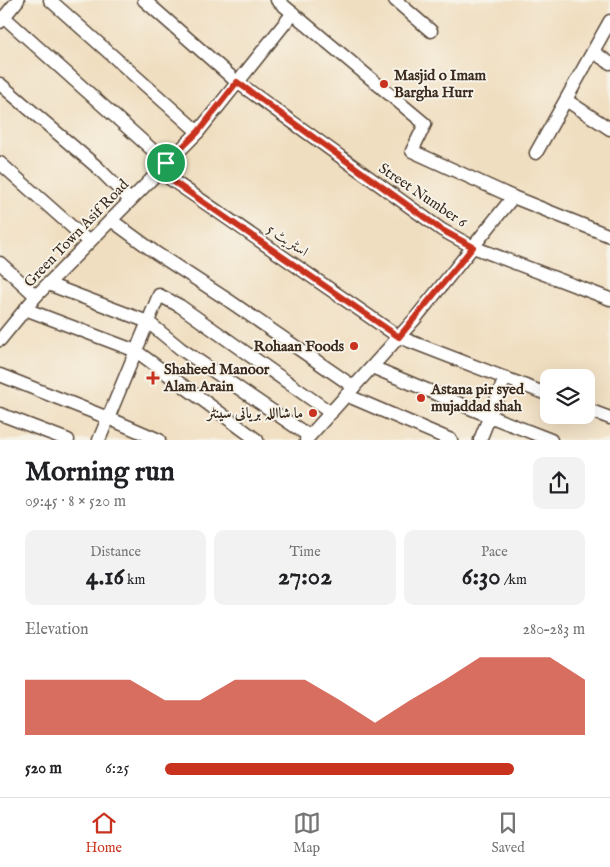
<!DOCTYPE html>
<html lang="en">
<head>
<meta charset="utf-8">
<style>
	body { margin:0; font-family:"IM FELL English",Amiri,serif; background:#f2f2f2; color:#202124; height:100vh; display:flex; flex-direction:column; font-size:19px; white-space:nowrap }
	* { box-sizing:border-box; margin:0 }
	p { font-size:16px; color:#757577 }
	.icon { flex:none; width:28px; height:28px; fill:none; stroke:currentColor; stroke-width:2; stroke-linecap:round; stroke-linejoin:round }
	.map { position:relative; height:440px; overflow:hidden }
	.side { display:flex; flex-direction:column; background:#fff; flex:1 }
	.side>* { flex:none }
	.buttons { position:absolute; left:540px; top:369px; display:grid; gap:10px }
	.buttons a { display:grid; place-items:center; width:55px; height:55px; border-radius:10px; background:#fff; box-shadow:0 5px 20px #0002; font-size:25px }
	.pin { position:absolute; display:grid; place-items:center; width:42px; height:42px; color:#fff; margin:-21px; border:2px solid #fff; border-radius:50%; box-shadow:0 1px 5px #0007 }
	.round { display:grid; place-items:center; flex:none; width:52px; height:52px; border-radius:10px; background:#f2f2f2 }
	.headline { display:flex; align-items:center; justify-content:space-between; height:85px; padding:0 25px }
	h1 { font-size:28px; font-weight:800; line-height:38px }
	.figures { display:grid; grid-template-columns:repeat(3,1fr); gap:8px; height:85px; padding:5px 25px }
	.figures div { display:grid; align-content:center; border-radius:10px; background:#f2f2f2; text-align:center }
	.figures b { font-size:25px; font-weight:800 }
	.figures small { font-size:14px; font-weight:400 }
	.figures p { font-size:14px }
	.chart { height:140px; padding:10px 25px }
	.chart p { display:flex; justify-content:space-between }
	.chart svg { width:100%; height:90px; margin-top:5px; fill:#c8321e; opacity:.7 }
	ul { padding:0 25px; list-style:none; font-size:16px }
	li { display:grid; grid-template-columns:80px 60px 1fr; align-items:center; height:38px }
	li i { height:12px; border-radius:6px; background:#c8321e }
	.tabs { display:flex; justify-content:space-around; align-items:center; height:70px; border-top:1px solid #e0e0e0; background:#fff; font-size:14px; color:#757577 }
	.tabs a { display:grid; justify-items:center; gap:2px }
	.tabs .selected { color:#c8321e }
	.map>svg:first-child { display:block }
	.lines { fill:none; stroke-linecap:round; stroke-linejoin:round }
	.minor-casing { stroke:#564536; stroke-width:15 }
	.minor { stroke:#fff; stroke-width:12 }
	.route-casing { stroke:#fff; stroke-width:10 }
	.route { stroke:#c8321e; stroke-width:6 }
	.poi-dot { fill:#c8321e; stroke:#f7f3e8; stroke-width:2 }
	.labels { text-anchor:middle; stroke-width:4; stroke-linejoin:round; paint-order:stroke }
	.poi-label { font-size:15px; font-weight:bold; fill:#3b2a1e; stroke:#f7f3e8; text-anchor:start }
	.street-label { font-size:15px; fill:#3b2a1e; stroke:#f7f3e8 }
</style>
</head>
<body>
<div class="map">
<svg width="610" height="440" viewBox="0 0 610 440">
	<rect width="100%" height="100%" fill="#f7f3e8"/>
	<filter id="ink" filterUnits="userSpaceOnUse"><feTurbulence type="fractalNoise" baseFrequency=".02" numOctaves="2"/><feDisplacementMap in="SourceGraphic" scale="10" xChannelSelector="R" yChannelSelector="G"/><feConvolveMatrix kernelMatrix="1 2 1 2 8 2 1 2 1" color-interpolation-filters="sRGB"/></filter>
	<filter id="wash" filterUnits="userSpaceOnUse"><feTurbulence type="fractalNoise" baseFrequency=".0096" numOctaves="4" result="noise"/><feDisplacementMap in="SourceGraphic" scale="20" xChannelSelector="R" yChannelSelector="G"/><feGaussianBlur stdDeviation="1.12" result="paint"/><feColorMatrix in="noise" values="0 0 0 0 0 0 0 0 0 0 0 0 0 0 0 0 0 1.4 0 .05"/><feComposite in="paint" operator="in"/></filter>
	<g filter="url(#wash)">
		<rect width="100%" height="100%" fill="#f0dec0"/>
	</g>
	<g filter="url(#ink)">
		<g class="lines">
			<defs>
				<g id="minor">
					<path d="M 50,0 L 198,132"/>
					<path d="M 144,0 L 237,82 L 442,230 L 473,247 L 610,299"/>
					<path d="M 277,0 L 425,124 L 412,151 L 513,197 L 610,236"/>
					<path d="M 395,0 L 431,31"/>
					<path d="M 4,17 L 167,163"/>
					<path d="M 0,22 L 18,0"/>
					<path d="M 593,52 L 610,63"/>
					<path d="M 0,84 L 97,167 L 130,200"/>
					<path d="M 566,100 L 610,129"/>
					<path d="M 536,153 L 610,21"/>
					<path d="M 0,163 L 89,242"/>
					<path d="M 159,171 L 399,337 L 549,395"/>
					<path d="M 111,220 L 156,253 L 228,300 L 354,387"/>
					<path d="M 0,263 L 36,296"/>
					<path d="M 48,284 L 148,322 L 181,349 L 309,436"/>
					<path d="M 25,309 L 136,351 L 257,440"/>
					<path d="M 0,340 L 36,296 L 198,132 L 293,13"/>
					<path d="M 372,367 L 489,416 L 551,440"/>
					<path d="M 0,375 L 108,418 L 159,440"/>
					<path d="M 346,395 L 451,440"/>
					<path d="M 586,409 L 610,418"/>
					<path d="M 0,414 L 68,440"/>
					<path d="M 99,440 L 159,295 L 180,306 L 331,413"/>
					<path d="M 306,440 L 414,320 L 513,197"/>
					<path d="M 480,440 L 505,378"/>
				</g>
			</defs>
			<use href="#minor" class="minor-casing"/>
			<use href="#minor" class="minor"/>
		</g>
	</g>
	<g class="lines" filter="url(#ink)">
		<defs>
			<path id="route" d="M 237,82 L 442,230 L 473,247 L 399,337 L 158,171 L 198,132 Z"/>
		</defs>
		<use href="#route" class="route-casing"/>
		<use href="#route" class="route"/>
	</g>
	<g class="poi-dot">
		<circle cx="384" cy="84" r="5"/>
		<circle cx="354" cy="346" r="5"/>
		<path d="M150.5 370.5h5v5h5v5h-5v5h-5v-5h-5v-5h5z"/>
		<circle cx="421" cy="398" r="5"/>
		<circle cx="313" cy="413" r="5"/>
	</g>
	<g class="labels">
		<g class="poi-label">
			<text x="394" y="80">Masjid o Imam<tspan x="394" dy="17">Bargha Hurr</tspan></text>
			<text x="344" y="351" text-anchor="end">Rohaan Foods</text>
			<text x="164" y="374">Shaheed Manoor<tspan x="164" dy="17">Alam Arain</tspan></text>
			<text x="431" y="394">Astana pir syed<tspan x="431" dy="17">mujaddad shah</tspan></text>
			<text x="303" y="418" text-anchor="end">ما شااللہ بریانی سینٹر</text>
		</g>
		<g class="street-label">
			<text transform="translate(423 195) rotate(34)" y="5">Street Number 6</text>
			<text transform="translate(76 233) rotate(-46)" y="5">Green Town Asif Road</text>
			<text transform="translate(288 240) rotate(34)" y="5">اسٹریٹ 5</text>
		</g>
	</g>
</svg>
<div class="buttons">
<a><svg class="icon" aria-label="layers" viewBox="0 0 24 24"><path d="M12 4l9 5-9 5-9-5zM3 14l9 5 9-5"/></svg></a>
</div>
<div class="pin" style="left:166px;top:163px;background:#1e9e55"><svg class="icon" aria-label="arrive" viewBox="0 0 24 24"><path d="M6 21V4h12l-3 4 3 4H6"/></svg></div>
</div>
<section class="side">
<div class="headline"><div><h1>Morning run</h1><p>09:45 · 8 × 520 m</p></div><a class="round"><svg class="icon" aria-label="share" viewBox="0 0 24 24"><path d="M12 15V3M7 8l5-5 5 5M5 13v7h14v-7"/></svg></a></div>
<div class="figures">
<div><p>Distance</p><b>4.16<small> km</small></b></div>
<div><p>Time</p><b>27:02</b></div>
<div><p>Pace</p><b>6:30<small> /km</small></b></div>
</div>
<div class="chart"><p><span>Elevation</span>280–283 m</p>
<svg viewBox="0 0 160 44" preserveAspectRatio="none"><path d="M0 44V17L10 17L20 17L30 17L40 27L50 27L60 17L70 17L80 17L90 27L100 38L110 27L120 17L130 6L140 6L150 6L160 17V44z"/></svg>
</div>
<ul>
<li><b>520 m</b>6:25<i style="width:83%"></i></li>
</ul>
</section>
<nav class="tabs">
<a class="selected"><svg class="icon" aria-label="home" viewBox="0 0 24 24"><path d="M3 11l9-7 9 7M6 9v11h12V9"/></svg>Home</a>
<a><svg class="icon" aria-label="map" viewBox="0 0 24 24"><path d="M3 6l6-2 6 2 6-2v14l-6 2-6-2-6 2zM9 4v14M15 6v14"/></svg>Map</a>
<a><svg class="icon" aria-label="saved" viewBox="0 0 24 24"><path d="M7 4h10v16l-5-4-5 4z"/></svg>Saved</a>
</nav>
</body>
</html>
